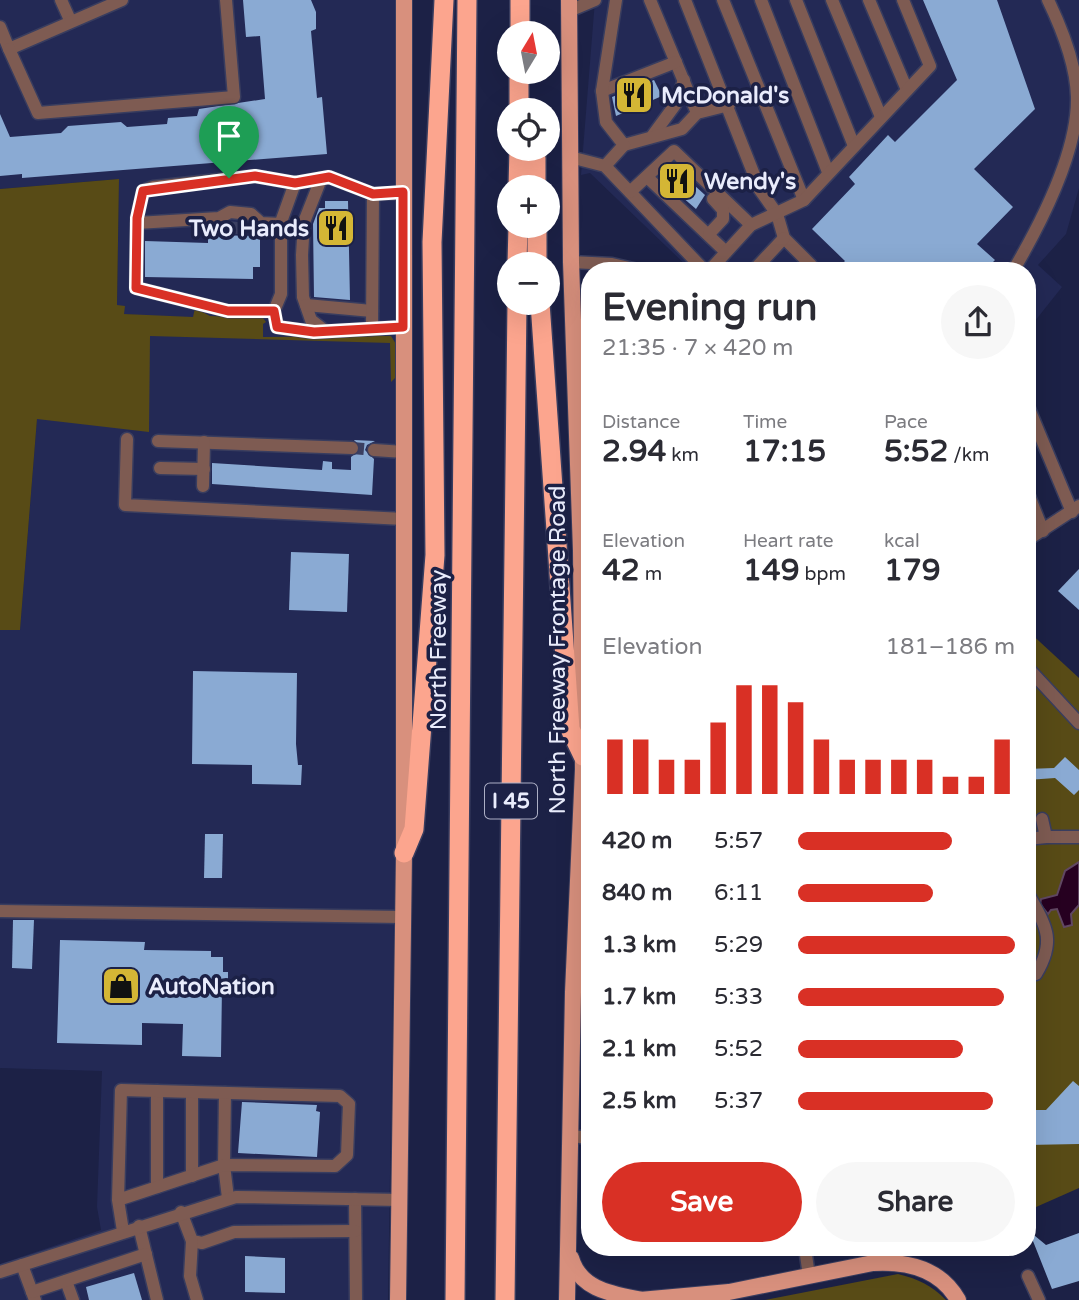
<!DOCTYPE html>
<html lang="en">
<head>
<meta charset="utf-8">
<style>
	body { margin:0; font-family:"Varela Round",sans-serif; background:#f7f7f7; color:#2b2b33; height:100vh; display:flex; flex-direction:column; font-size:26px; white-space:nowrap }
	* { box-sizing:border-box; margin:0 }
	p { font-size:23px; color:#7c7c81 }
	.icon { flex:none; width:38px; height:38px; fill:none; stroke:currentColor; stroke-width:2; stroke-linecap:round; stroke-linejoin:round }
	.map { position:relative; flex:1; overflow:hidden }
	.details { position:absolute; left:581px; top:262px; width:455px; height:994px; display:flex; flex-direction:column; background:#fff; border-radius:28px; box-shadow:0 7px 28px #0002 }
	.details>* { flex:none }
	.needle { width:46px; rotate:10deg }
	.tools { position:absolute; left:497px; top:21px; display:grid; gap:14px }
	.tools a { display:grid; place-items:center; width:63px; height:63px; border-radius:50%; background:#fff; box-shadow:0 7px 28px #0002; font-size:35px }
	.pin { position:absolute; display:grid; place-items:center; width:60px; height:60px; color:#fff; margin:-72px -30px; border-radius:50% 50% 50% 0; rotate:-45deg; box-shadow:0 0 7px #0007 }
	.pin .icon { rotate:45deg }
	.round { display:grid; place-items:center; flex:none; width:74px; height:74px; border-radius:37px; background:#f7f7f7 }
	.overview { display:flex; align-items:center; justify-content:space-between; height:119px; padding:0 21px }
	h1 { font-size:38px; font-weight:800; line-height:52px }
	.metrics { display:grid; grid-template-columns:repeat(3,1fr); gap:10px; height:119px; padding:7px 21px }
	.metrics div { display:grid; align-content:center }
	.metrics b { font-size:30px; font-weight:800 }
	.metrics small { font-size:19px; font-weight:400 }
	.metrics p { font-size:19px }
	.chart { height:196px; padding:14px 21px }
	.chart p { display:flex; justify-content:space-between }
	.chart svg { width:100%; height:126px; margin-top:7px; stroke:#d93025; stroke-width:6 }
	.button { display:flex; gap:14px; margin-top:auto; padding:14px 21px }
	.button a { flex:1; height:80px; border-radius:42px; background:#d93025; color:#fff; font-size:28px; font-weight:800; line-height:80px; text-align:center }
	.button a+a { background:#f7f7f7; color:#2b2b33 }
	ul { padding:0 21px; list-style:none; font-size:23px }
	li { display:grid; grid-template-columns:112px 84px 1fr; align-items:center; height:52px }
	li i { height:18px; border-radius:9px; background:#d93025 }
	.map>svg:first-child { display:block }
	.built { fill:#232955 }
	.green { fill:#584b16 }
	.water { fill:#260020; stroke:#604762; stroke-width:2 }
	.building { fill:#8aaad3 }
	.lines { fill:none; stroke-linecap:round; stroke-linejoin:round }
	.minor-tunnel { stroke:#3b3f61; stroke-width:12; stroke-dasharray:12 6; stroke-linecap:butt }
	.minor-casing { stroke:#393d5f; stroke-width:15 }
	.major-casing { stroke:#393d5f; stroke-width:18 }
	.highway-casing { stroke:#393d5f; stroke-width:22 }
	.minor { stroke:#7e5b52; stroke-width:12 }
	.major { stroke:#d8907d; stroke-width:16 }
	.highway { stroke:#fca58e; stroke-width:19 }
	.route-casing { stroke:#fff; stroke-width:14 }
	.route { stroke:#d93025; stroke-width:9 }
	.labels { text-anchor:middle; stroke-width:7; stroke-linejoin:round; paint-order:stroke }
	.shield { fill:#1c2146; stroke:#acafc5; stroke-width:2 }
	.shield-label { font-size:21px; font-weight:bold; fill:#e9ecfc }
	.poi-label { font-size:23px; font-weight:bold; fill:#e9ecfc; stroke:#1c2146; text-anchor:start }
	.street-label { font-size:23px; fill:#e9ecfc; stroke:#1c2146 }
</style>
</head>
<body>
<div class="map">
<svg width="1079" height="1300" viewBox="0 0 1079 1300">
	<rect width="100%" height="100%" fill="#1c2146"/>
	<g class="built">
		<path d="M 0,0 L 395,0 L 401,485 L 388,1300 L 0,1300 L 0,1264 L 101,1230 L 97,1207 L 102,1071 L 0,1068 L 0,630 L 20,630 L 37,419 L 150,316 L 124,314 L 117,306 L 119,179 L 0,189 Z"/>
		<path d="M 595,0 L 1079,0 L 1079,188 L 1066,234 L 1038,265 L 1062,287 L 1031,326 L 1027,322 L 1027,271 L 692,271 L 590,173 L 581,175 Z"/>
	</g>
	<g class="green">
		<path d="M 119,179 L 117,305 L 125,306 L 124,314 L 193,317 L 195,308 L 210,316 L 263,318 L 266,322 L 263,324 L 263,337 L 391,336 L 399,349 L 400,373 L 391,382 L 390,343 L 150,336 L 149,432 L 37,419 L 20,630 L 0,630 L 0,189 Z"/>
		<path d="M 1027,630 L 1079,678 L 1079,1188 L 1027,1211 Z"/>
		<path d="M 898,1274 C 918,1279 931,1285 946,1300 L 765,1300 Z"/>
	</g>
	<path class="water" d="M 1079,862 L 1079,905 L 1071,914 L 1072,925 L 1064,927 L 1057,909 L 1051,910 L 1048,914 L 1040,904 L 1041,899 L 1057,895 L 1065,871 Z"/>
	<g class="building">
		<path d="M 243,0 L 311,0 L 316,12 L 316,29 L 311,31 L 317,98 L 322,97 L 327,154 L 22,178 L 22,174 L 0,176 L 0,114 L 10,137 L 61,133 L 68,126 L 121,122 L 127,127 L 167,124 L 168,118 L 197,116 L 199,109 L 265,99 L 260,36 L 246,37 Z"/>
		<path d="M 923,0 L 997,0 L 1035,109 L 974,169 L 1013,207 L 977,244 L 995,260 L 984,271 L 835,271 L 845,261 L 812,229 L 855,184 L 849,177 L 888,135 L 895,142 L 957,80 Z"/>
		<path d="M 654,80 L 662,96 L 616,116 L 612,97 Z"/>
		<path d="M 672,165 L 705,195 L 696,209 L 659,177 Z"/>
		<path d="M 325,201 L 348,201 L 350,300 L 314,297 L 313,224 L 319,208 L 325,208 Z"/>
		<path d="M 208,235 L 260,236 L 260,267 L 253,267 L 253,279 L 145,277 L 145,241 L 208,243 Z"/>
		<path d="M 354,440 L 375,441 L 367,445 L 365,450 L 374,459 L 372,495 L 212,484 L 212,463 L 322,470 L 323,461 L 332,462 L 332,469 L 351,470 L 351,457 L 361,449 Z"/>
		<path d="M 291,552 L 349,554 L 347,612 L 289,610 Z"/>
		<path d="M 1079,569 L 1079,610 L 1058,591 Z"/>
		<path d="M 193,671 L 297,673 L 296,744 L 298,765 L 302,765 L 301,785 L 252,784 L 252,765 L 192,764 Z"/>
		<path d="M 1065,757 L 1079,770 L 1079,790 L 1074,795 L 1055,778 L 1027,780 L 1027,769 L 1054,768 Z"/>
		<path d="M 205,834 L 223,834 L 222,878 L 204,878 Z"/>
		<path d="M 13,920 L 34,920 L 32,969 L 12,968 Z"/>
		<path d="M 60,940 L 145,942 L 144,950 L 211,951 L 211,957 L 223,957 L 223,972 L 228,972 L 228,988 L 222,987 L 221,1057 L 182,1056 L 183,1024 L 142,1023 L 142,1045 L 57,1043 Z"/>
		<path d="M 1073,1081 L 1079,1086 L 1079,1144 L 1027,1145 L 1027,1110 L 1046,1110 Z"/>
		<path d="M 242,1102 L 317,1105 L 316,1111 L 320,1112 L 317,1157 L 238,1153 Z"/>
		<path d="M 1029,1231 L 1046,1245 L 1079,1233 L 1079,1281 L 1052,1289 Z"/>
		<path d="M 245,1256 L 285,1258 L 285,1293 L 245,1292 Z"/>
		<path d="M 134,1273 L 142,1300 L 89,1300 L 86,1287 Z"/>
	</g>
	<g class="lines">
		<g class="minor-tunnel">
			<path d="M 227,227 L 246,229"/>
			<path d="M 352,448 L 374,450"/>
		</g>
		<defs>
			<g id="minor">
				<path d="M 61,0 L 70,20"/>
				<path d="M 650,0 L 697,113"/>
				<path d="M 685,0 L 760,190 L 777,214 L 784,238 L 811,265 L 804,271"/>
				<path d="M 723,0 L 804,200"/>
				<path d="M 761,0 L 828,172"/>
				<path d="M 796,0 L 854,146"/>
				<path d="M 832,0 L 881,117"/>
				<path d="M 869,0 L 907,90"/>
				<path d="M 569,11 L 595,0"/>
				<path d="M 0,27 L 9,49 L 122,0"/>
				<path d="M 9,49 L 38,113 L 234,97 L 226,0"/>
				<path d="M 602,91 L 676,62"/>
				<path d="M 653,135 L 675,105 L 684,80"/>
				<path d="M 624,145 L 682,129 L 697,113 L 729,105"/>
				<path d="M 570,157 L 605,166 L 705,271"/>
				<path d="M 605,166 L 624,145 L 606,122 L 602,91 L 616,0"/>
				<path d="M 647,177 L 726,252"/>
				<path d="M 321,179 L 304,222 L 302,255 L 303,297 L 311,320 L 325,331"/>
				<path d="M 630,192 L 674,151 L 751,225"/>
				<path d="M 403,193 L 373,194 L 329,177 L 295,183 L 281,222 L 281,294 L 274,311 L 277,327 L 314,332 L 403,327"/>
				<path d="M 137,223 L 219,218 L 230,212 L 251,214 L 261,223 L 281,224"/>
				<path d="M 709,234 L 723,219 L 723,210 L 713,199"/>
				<path d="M 571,262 L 612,264 L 642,271"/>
				<path d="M 709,271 L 751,225 L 804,200 L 930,66 L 903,0"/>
				<path d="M 753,271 L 784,238"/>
				<path d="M 1013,271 C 1040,225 1078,152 1077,97 C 1076,65 1062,29 1048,0"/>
				<path d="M 306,305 L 372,311"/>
				<path d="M 274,311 L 228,311 L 136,288 L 137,218 L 143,191 L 153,187 L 255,176 L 295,183"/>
				<path d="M 372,329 L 373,194"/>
				<path d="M 1027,404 L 1072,512"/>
				<path d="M 127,439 L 125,505 L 404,519"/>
				<path d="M 158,441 L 352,448"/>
				<path d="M 374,450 L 404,452"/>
				<path d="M 160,468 L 204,469"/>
				<path d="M 203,486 L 204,442"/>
				<path d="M 1027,491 L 1043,531"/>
				<path d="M 1027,540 L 1079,506"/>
				<path d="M 1027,667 L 1079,723"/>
				<path d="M 1046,837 L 1079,837"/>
				<path d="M 1027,839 L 1046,837 L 1042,819"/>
				<path d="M 1027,892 C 1045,925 1057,939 1036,974"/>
				<path d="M 0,911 L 402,917"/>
				<path d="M 225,1093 L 224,1165 L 228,1198"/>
				<path d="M 571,1136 L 590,1138"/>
				<path d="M 192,1176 L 192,1092"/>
				<path d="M 157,1187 L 157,1091"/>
				<path d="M 355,1199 L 356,1300"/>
				<path d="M 118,1200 L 224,1165 L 335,1166 L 347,1155 L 349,1104 L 340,1096 L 121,1090 L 118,1200 L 123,1231"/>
				<path d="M 181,1212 L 192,1241 L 202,1243 L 234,1232 L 355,1231"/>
				<path d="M 139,1226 L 157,1300"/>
				<path d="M 192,1241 L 190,1276 L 197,1300"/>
				<path d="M 805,1248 L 809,1276"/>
				<path d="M 22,1265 L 35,1300"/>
				<path d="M 0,1272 L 236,1197 L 400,1200"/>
				<path d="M 1028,1276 L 1039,1300"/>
				<path d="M 66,1281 L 73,1300"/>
				<path d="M 32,1292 L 146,1254"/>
			</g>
			<g id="major">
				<path d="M 571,1258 C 580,1290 613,1294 642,1300"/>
				<path d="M 398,1300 L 404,853 L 404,0"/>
				<path d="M 567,1300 L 573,992 L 583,769 L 581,551 L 571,262 L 569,0"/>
				<path d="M 640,1300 L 729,1292 L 873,1263 C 907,1261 940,1268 958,1300"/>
			</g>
			<g id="highway">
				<path d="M 520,33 L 520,0"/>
				<path d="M 519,110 L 519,72"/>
				<path d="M 530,149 L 536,158 L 536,187"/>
				<path d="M 518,187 L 519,149"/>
				<path d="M 537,226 L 537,264"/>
				<path d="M 517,264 L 518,226"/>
				<path d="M 540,303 L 570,729 L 583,756"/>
				<path d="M 404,853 L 414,829 L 435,555 L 432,242 L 444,0"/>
				<path d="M 455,1300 L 467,0"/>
				<path d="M 505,1300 L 517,303"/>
			</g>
		</defs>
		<use href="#minor" class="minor-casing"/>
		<use href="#major" class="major-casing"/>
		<use href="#highway" class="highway-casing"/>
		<use href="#minor" class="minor"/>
		<use href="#major" class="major"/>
		<use href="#highway" class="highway"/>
	</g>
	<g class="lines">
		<defs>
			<path id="route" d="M 255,176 L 295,183 L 329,177 L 373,194 L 403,192 L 403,327 L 314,332 L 277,327 L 274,311 L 228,311 L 136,288 L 137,218 L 143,191 Z"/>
		</defs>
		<use href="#route" class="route-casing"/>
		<use href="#route" class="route"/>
	</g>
	<defs>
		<symbol id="restaurant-square" viewBox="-11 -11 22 22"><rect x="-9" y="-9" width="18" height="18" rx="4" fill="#d4b635" stroke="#1c2146"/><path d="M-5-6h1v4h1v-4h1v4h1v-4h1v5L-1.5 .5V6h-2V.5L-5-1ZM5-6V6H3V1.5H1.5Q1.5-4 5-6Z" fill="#111"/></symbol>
		<symbol id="shop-square" viewBox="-11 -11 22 22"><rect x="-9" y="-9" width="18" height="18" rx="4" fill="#d4b635" stroke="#1c2146"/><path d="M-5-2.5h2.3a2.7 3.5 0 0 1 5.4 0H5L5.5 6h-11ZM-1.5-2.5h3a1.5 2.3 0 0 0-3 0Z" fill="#111"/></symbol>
	</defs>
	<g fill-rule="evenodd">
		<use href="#restaurant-square" x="612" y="73" width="44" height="44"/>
		<use href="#restaurant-square" x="655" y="159" width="44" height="44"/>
		<use href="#restaurant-square" x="314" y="206" width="44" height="44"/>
		<use href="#shop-square" x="99" y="964" width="44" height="44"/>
	</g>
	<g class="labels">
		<rect class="shield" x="485" y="783.5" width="52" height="35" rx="5"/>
		<g class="shield-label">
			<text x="511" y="808">I 45</text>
		</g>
		<g class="poi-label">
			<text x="661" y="103">McDonald's</text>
			<text x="704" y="189">Wendy's</text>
			<text x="309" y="236" text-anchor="end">Two Hands</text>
			<text x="148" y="994">AutoNation</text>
		</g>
		<g class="street-label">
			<text transform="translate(438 650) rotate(-90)" y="8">North Freeway</text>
			<text transform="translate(557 650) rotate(-90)" y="8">North Freeway Frontage Road</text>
		</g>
	</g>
</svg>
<div class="tools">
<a><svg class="needle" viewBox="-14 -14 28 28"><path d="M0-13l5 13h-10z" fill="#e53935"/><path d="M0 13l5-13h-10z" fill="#7c7c81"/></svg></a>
<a><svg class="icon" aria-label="locate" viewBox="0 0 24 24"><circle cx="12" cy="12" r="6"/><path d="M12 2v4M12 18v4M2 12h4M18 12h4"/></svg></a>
<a>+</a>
<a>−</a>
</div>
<div class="pin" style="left:229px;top:178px;background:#1e9e55"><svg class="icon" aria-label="arrive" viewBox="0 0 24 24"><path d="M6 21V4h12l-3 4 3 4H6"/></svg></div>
<section class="details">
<div class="overview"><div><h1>Evening run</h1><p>21:35 · 7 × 420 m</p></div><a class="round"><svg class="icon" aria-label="share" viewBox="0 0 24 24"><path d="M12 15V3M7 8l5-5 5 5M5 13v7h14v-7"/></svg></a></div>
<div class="metrics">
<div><p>Distance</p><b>2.94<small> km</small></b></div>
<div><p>Time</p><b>17:15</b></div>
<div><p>Pace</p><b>5:52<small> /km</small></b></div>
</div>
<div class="metrics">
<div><p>Elevation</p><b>42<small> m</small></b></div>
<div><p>Heart rate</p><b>149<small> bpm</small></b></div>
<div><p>kcal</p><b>179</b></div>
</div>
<div class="chart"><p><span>Elevation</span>181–186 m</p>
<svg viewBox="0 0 160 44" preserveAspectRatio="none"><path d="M5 44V25M15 44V25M25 44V32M35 44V32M45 44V19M55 44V6M65 44V6M75 44V12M85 44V25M95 44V32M105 44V32M115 44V32M125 44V32M135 44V38M145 44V38M155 44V25"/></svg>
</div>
<ul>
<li><b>420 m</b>5:57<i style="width:71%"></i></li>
<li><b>840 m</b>6:11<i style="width:62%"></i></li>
<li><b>1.3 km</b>5:29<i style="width:100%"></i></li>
<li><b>1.7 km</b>5:33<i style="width:95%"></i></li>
<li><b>2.1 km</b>5:52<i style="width:76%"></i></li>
<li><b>2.5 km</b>5:37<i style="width:90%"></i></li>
</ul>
<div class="button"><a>Save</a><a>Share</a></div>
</section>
</div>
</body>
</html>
